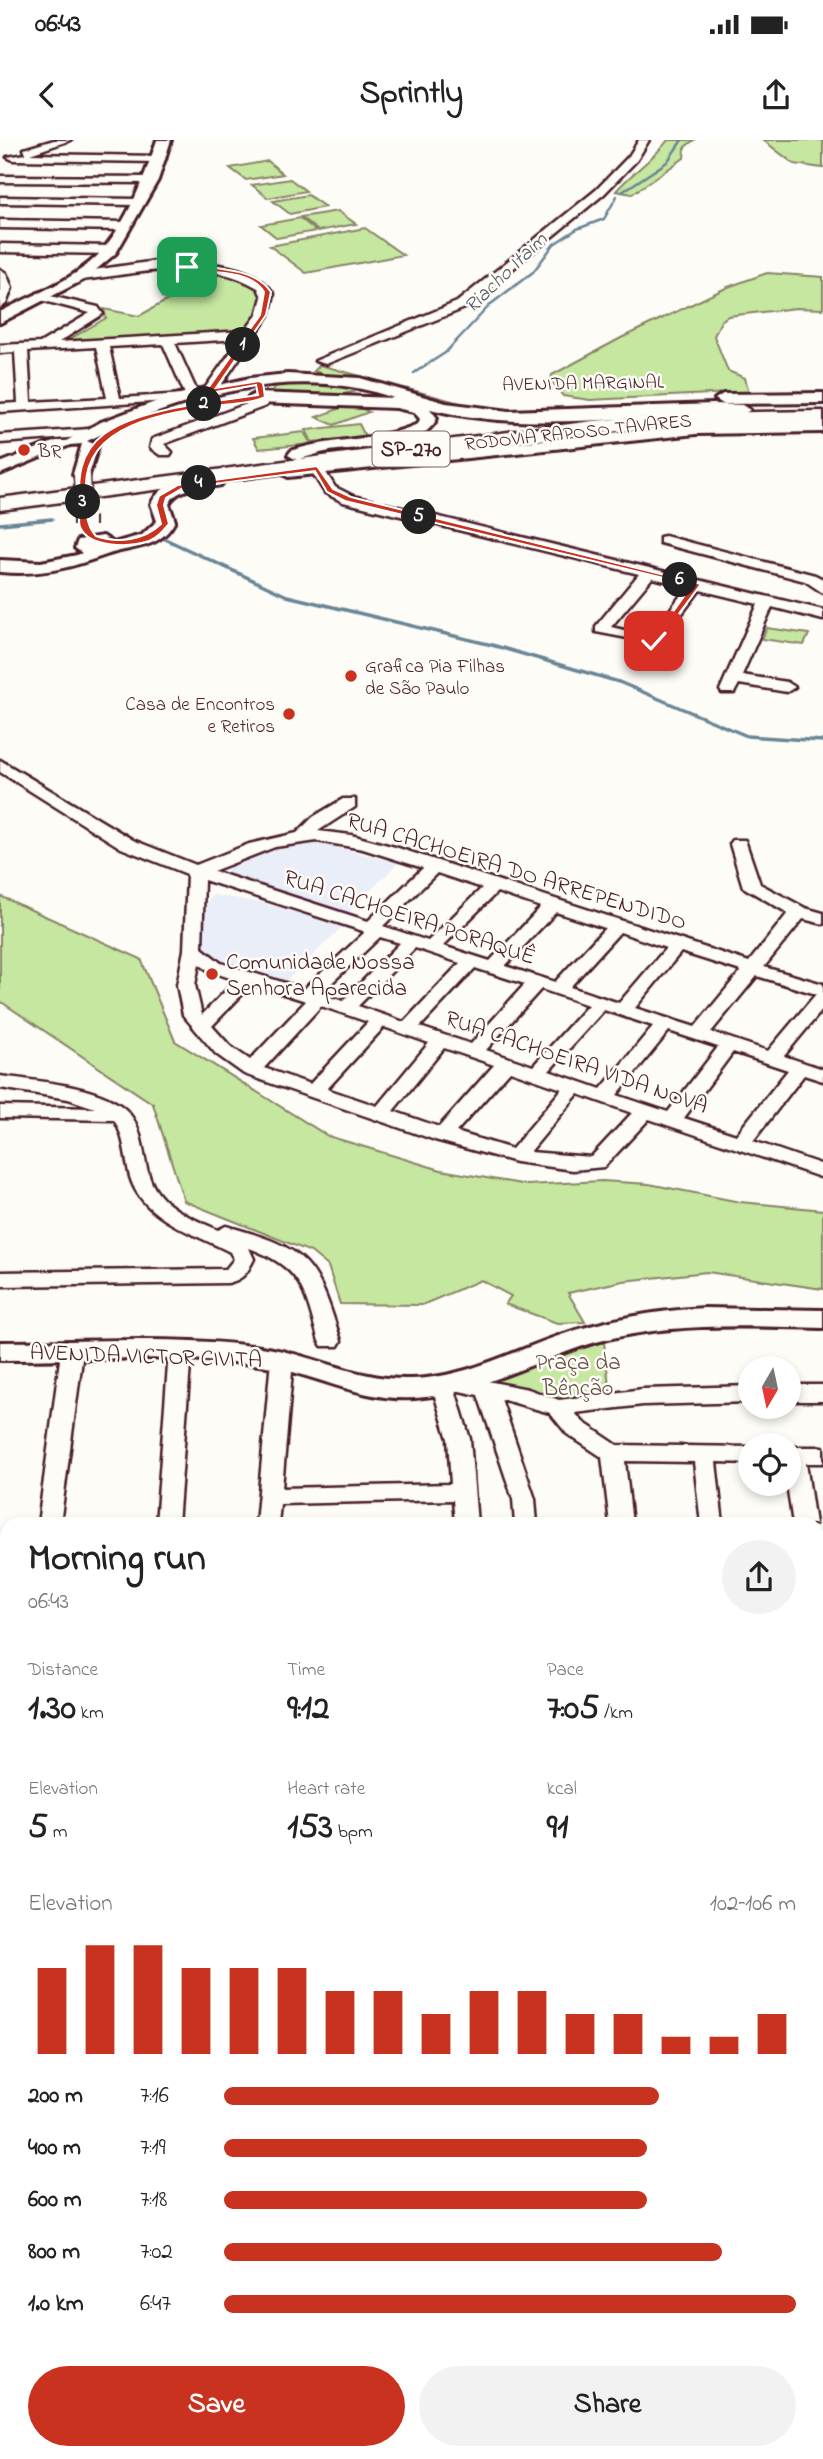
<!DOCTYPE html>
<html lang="en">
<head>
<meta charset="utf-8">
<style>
	body { margin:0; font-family:"Indie Flower",sans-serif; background:#f2f2f2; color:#222; height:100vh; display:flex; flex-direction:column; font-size:26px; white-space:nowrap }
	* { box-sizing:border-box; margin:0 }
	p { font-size:23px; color:#767676 }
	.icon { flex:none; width:38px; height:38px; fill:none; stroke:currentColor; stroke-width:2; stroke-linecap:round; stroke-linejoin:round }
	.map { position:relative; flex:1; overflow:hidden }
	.panel { position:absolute; left:0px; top:1377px; width:824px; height:943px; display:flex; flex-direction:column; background:#fff; border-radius:21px 21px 0 0; box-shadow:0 4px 10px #0003 }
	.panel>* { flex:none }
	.needle { width:46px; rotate:189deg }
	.tools { position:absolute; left:738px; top:1216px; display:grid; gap:14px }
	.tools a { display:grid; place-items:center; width:63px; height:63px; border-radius:50%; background:#fff; box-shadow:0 4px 10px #0003; font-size:35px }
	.pin { position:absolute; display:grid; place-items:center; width:60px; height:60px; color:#fff; margin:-30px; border-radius:14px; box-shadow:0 4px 10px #0006 }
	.km { position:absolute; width:35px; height:35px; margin:-18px; border-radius:50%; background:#222; color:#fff; font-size:19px; line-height:35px; text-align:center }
	.round { display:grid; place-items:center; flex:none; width:74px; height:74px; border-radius:37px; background:#f2f2f2 }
	.overview { display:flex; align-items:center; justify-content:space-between; height:119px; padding:0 28px }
	h1 { font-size:38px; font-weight:700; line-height:52px }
	.metrics { display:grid; grid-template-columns:repeat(3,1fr); gap:10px; height:119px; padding:7px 28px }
	.metrics div { display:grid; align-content:center }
	.metrics b { font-size:35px; font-weight:700 }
	.metrics small { font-size:19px; font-weight:400 }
	.metrics p { font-size:19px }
	.chart { height:196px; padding:14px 28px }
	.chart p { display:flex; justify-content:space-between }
	.chart svg { width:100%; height:126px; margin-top:7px; stroke:#c8321e; stroke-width:6 }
	.button { display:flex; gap:14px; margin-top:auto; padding:14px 28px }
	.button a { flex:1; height:80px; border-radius:42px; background:#c8321e; color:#fff; font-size:28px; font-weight:700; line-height:80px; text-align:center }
	.button a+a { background:#f2f2f2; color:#222 }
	ul { padding:0 28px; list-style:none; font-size:23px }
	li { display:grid; grid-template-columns:112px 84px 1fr; align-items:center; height:52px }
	li i { height:18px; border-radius:9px; background:#c8321e }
	.status { display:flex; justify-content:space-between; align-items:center; height:49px; padding:0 35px; background:#fff; direction:ltr }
	.status svg { height:19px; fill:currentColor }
	header { display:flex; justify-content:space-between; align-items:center; height:91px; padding:0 28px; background:#fff; font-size:32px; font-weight:700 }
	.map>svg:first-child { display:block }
	.built { fill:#eaeef9 }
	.green { fill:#c5e7a0; stroke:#888366; stroke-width:2 }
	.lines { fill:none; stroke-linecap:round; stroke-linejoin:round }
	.stream-far1 { stroke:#698595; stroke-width:2.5 }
	.stream { stroke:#698595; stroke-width:3.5 }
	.minor-casing { stroke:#4a1f2b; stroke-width:5 }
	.major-casing { stroke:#4a1f2b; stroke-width:6 }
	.highway-casing { stroke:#4a1f2b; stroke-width:5 }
	.minor { fill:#fdfcf7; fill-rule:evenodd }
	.major { fill:#fdfcf7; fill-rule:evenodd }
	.highway { fill:#fdfcf7; fill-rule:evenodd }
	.major-bridge-far1-casing { stroke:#4a1f2b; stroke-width:19; stroke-linecap:butt }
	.major-bridge-casing { stroke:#4a1f2b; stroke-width:24; stroke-linecap:butt }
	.major-bridge-far1 { stroke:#fdfcf7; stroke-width:16 }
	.major-bridge { stroke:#fdfcf7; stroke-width:20 }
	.route { fill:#c8321e; stroke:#fff; stroke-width:2 }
	.poi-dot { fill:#c8321e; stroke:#fdfcf7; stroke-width:2.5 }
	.labels { text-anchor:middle; stroke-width:5; stroke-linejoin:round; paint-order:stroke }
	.far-street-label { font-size:19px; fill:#4a1f2b; stroke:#fdfcf7 }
	.far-poi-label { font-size:19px; fill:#4a1f2b; stroke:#fdfcf7; text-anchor:start }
	.far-water-label { font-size:21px; font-style:italic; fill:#5c5a69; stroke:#fdfcf7 }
	.shield { fill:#fdfcf7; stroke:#806168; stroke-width:2 }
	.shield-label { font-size:21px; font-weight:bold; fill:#4a1f2b }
	.street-label { font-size:23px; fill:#4a1f2b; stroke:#fdfcf7 }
	.poi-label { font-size:23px; fill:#4a1f2b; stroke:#fdfcf7; text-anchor:start }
	.park-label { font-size:23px; fill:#695148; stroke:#fdfcf7 }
</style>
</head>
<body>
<div class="status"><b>06:43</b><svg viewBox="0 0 49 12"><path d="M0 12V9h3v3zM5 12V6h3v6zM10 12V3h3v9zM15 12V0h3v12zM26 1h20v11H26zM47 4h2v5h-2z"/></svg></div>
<header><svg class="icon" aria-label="back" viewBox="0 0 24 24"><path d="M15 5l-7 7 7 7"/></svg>Sprintly<svg class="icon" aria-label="share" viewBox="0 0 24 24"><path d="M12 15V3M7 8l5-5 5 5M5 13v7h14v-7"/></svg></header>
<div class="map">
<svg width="823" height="2319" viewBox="0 0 823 2319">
	<rect width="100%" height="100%" fill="#fdfcf7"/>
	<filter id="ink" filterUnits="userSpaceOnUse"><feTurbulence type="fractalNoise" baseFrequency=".0143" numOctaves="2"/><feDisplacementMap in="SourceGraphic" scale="14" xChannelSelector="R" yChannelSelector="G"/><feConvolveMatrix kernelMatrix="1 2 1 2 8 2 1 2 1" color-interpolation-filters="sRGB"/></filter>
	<g filter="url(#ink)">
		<g class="built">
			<path d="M 315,702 L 398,723 L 346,775 L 233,739 L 226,732 L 232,723 L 293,705 Z"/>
			<path d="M 214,755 L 264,763 L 342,787 L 284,843 L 237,828 L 206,811 L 199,803 L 203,776 L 210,757 Z"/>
		</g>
		<g class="green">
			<path d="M 668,0 L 694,0 L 685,7 L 684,18 L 632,54 L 616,51 C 632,32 653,20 668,0 Z"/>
			<path d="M 763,0 L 823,0 L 823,28 L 794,24 Z"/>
			<path d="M 268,21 L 283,34 L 246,40 L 230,28 Z"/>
			<path d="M 290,39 L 306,51 L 268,58 L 252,45 Z"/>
			<path d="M 308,55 L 325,67 L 290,74 L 273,61 Z"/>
			<path d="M 338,71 L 356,84 L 318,91 L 301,77 Z"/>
			<path d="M 300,78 L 316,91 L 277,98 L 261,85 Z"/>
			<path d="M 365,88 L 403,115 L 306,133 L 270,106 Z"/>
			<path d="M 767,133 L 823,137 L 823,169 L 796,168 L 728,176 L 721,181 L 714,196 L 728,231 L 745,238 L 749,252 L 590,260 L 563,256 L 551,240 L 552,235 L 621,198 L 728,147 Z"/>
			<path d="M 205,134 C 232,134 251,137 266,159 L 258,177 L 238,195 L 65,202 L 106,178 L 104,169 L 139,176 L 168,160 L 162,157 Z"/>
			<path d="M 320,225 L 467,265 L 522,271 L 629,268 L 526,273 L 455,266 L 366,240 L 328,236 L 314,231 Z"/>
			<path d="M 312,242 L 350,247 L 355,251 C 339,258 287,257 271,251 L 277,246 Z"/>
			<path d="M 352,264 L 369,272 L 334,285 L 316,277 Z"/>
			<path d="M 359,284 L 365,296 L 312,302 L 306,290 Z"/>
			<path d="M 304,292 L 311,304 L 259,309 L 253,298 Z"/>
			<path d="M 767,488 L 809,494 L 804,505 L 762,499 Z"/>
			<path d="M 0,756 L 141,819 L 175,901 L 328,996 L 441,1030 L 527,1045 L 602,1041 L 649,1044 L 740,1062 L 823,1070 L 823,1149 L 707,1132 L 623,1141 L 568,1153 L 585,1182 L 557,1183 L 505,1164 L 511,1156 L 481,1140 L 422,1165 L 340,1164 L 328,1126 L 311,1112 L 184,1061 L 153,964 L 0,861 Z"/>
			<path d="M 590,1202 L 604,1203 L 610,1253 L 607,1256 L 561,1262 L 490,1242 Z"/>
			<path d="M 823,2273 L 823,2319 L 781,2319 L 779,2314 L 817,2314 L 817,2274 Z"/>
		</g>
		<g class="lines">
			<g class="stream-far1">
				<path d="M 622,52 L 667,22 L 682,0"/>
				<path d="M 414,233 L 445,213 L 491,164 L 533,132 L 554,104 L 577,89 L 604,79 L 617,56"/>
			</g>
			<g class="stream">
				<path d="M 0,384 L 52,379"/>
				<path d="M 163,398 L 287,456 L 492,505 L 619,542 L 747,596 L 823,601"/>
			</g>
			<defs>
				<g id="minor">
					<path d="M 54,0 L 71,0 L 30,14 L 160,16 L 166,19 L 160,22 L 13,20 L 7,17 L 26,14 L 24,9 Z"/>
					<path d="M 639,0 L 649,0 L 637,20 L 604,54 L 465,168 L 326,224 L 315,221 L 457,162 L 596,50 L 629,16 Z"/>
					<path d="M 0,36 L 151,37 L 157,40 L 151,43 L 0,42 Z"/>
					<path d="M 0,57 L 137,59 L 143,62 L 137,65 L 0,63 Z"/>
					<path d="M 0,80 L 125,82 L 131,86 L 125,90 L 0,88 Z"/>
					<path d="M 0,104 L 111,106 L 117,110 L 111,114 L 0,112 Z"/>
					<path d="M 156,121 C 192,122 253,120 274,154 L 269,175 L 215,254 L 203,251 L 240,199 L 175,203 L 199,256 L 197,259 L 0,272 L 0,264 L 18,263 L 15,212 L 0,213 L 0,205 L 40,203 L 90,173 L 37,159 L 37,153 L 98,167 L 103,174 L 59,202 L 245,191 L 257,175 L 262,157 L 258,148 C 207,117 144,132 90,139 L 80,140 L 74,136 L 80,132 ZM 163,204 L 185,254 L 120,258 L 109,207 ZM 96,207 L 107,258 L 31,262 L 28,211 Z"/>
					<path d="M 0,129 L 6,133 L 12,148 L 6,164 L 0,168 Z"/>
					<path d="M 262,253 L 269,257 L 266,266 L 164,304 L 172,312 L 170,315 L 160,315 L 150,308 L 152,299 L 255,261 L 257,254 Z"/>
					<path d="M 90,289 L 97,293 L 95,296 L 0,303 L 0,295 Z"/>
					<path d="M 312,326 L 322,326 L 335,347 L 353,356 L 823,470 L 823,480 L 772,467 L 742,535 L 787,542 L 795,547 L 787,552 L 739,544 L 734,553 L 722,553 L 720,550 L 758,464 L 700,450 L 659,504 L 596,492 L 596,486 L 639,434 L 343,362 L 325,353 L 310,329 ZM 652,438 L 688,446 L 650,496 L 611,487 Z"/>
					<path d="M 665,396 L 815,435 L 823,439 L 823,453 L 805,441 L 660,403 L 660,397 Z"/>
					<path d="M 0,620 L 133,700 L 196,725 L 249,704 L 297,693 L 313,677 L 343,659 L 355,659 L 355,667 L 318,691 L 351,695 L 395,707 L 749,822 L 788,773 L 743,747 L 730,704 L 733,700 L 745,700 L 760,744 L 805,768 L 823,773 L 823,784 L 803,779 L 764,827 L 823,844 L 823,869 L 784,916 L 823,929 L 823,941 L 804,935 L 753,1001 L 823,1025 L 823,1038 L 649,979 L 604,1027 L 573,1030 L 516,1022 L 435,1000 L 244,934 L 216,914 L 183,875 L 177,845 L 184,810 L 187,734 L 121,708 L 0,632 ZM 317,701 L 363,709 L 423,728 L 368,781 L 213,731 L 275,707 ZM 437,733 L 482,748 L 428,801 L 383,786 ZM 204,740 L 363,791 L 364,793 L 304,849 L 221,823 L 202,808 ZM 497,752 L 541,767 L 490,821 L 443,806 ZM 556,772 L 605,788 L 555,842 L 505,826 ZM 620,792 L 666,808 L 619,863 L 570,847 ZM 380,797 L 400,803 L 343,861 L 320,854 ZM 415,808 L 460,823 L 404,882 L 358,866 ZM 681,812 L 741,831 L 695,887 L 635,868 ZM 199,824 L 209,831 L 236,840 L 202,875 L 195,845 ZM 475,828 L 525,844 L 471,904 L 420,887 ZM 757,836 L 816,854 L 768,911 L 711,892 ZM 252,844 L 306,861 L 250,920 L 230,906 L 212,886 ZM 541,849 L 588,865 L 533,926 L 486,910 ZM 321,866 L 368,882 L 310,944 L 264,928 ZM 604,870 L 653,886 L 601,949 L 549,931 ZM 384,887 L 429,903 L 377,966 L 327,949 ZM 669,891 L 718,907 L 668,972 L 617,955 ZM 444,908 L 494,925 L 439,987 L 393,971 ZM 733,912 L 788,930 L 736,995 L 684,978 ZM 510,931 L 562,949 L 512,1009 L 456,992 ZM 578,954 L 632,973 L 591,1017 L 530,1012 Z"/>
					<path d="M 0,936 C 34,941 99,945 125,969 C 149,991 139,1029 158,1053 C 172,1071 198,1081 218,1090 L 226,1086 C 310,1109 316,1121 341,1201 L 338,1206 L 322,1206 L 319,1201 C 304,1150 303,1128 249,1108 L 254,1119 C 247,1133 244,1139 228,1143 L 0,1146 L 0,1132 L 226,1129 L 234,1119 L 230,1112 C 194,1093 143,1080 130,1037 C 125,1018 125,996 114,980 L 0,978 L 0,966 L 95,968 L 68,959 L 0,948 Z"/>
					<path d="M 72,1205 L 80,1207 L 83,1212 L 60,1384 L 38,1384 L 61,1212 L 64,1207 Z"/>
					<path d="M 180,1205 L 188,1207 L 191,1212 L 178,1384 L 156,1384 L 169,1212 L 172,1207 Z"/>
					<path d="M 282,1213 L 290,1215 L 293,1220 L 282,1348 L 451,1344 L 448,1299 L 432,1247 L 435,1242 L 456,1235 L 528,1249 L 559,1260 L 643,1249 L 751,1246 L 751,1262 L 643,1265 L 575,1273 L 583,1282 L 617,1305 L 751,1307 L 751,1323 L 716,1322 L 723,1384 L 701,1384 L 694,1322 L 625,1321 L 632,1384 L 610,1384 L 602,1317 L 567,1294 L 550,1273 L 501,1259 L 535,1359 L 537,1384 L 515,1384 L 513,1359 L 478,1255 L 455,1250 L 470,1299 L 477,1384 L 455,1384 L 453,1360 L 280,1364 L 278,1384 L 256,1384 L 271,1220 L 274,1215 Z"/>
					<rect x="789" y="1245" width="34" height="16"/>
					<path d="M 789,1307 L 823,1307 L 823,1323 L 806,1323 L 815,1384 L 793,1384 L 787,1344 Z"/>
					<path d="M 817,1469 L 823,1471 L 823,1527 L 817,1525 Z"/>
					<rect x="0" y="1473" width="7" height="18"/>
					<path d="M 817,1661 L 823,1663 L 823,1688 L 817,1686 Z"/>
					<rect x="0" y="1663" width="7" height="20"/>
					<rect x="817" y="1743" width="6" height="22"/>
					<path d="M 823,1835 L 823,1859 L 817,1860 L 817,1836 Z"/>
					<rect x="817" y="1925" width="6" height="24"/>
					<rect x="817" y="2036" width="6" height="26"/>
					<path d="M 823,2153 L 823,2181 L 817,2182 L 817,2154 Z"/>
					<path d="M 68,2314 L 98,2314 L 98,2319 L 66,2319 Z"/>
					<path d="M 215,2314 L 245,2314 L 246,2319 L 214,2319 Z"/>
					<path d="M 603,2314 L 633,2314 L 634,2319 L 602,2319 Z"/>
					<path d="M 653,2314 L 683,2314 L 686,2319 L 654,2319 Z"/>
					<path d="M 734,2314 L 764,2314 L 767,2319 L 735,2319 Z"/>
				</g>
				<g id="major">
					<path d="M 157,0 L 171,0 L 158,40 L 116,113 L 85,139 L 0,183 L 0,172 C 34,154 81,138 105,107 C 130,76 145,36 157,0 Z"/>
					<path d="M 287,234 L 360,238 L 446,263 L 509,271 L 713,264 L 742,265 L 750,270 L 742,275 C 638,272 532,295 430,269 L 437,278 C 424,309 360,306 330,311 C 318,313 308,317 297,320 L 288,315 L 291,311 C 332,297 378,302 418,284 L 420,279 L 414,272 L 396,268 L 256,263 L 248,258 L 256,253 L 394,258 C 291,222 182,258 87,301 L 98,306 L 88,338 L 76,338 L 73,334 L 82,304 L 70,305 L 0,334 L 0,323 L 56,301 L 66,301 L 101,282 L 171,256 L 250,238 Z"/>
					<path d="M 823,253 L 823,263 L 723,264 L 715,259 L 723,254 Z"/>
					<path d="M 823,282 L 823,292 L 696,294 L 288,337 L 279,332 L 288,327 L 696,284 Z"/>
					<path d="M 215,336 L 221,337 L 224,341 L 221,345 C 204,349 178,345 169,364 L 175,381 C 159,411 133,405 106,415 C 70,428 39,436 0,432 L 0,420 L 41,422 L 77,415 L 82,413 L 75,408 L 78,400 L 103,396 L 114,403 L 142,395 L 157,381 L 151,364 C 163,339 191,339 215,336 Z"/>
					<path d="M 704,1168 L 823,1170 L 823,1188 C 747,1186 670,1182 596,1202 C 535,1220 480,1253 415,1258 C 361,1262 312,1232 260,1225 C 174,1214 86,1220 0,1220 L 0,1202 C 86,1202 175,1195 261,1207 C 312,1214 359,1241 411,1239 C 464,1238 509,1213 558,1196 C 606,1179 654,1171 704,1168 Z"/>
				</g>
				<path id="highway" d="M 823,271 L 823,283 L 697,285 L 593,293 L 0,370 L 0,358 L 593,281 L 697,273 Z"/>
			</defs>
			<use href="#minor" class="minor-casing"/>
			<use href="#major" class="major-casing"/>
			<use href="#highway" class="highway-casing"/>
			<use href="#minor" class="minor"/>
			<use href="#major" class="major"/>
			<use href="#highway" class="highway"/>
			<defs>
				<path id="major-bridge-far1" d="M 82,336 L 84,378"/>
				<path id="major-bridge" d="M 84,376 L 84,386"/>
			</defs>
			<use href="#major-bridge-far1" class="major-bridge-far1-casing"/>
			<use href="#major-bridge" class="major-bridge-casing"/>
			<use href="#major-bridge-far1" class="major-bridge-far1"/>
			<use href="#major-bridge" class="major-bridge"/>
		</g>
	</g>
	<path class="route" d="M 187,125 C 214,129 255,127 271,152 L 266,175 L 216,248 L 259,241 L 263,243 L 265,257 C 254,263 236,263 223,265 C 172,272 83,282 86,349 C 87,366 84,383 96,396 C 118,404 144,400 161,384 L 156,365 L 159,356 L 178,345 L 317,326 L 333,349 L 351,357 L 701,444 L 657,503 L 651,503 L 692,445 L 345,361 L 327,352 L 315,331 L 183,348 L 166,358 L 164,365 L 169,384 C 163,391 157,398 149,401 C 131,407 89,409 80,387 C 78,382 80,372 79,366 C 78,338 79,313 104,294 C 138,268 215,262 258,255 L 256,245 L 210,253 L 206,251 L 260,175 L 264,152 C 250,129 208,133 184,129 Z"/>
	<g class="poi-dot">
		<circle cx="24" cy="310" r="7"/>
		<circle cx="351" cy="536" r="7"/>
		<circle cx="289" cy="574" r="7"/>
		<circle cx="212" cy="834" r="7"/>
	</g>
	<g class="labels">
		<g class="far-street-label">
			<text transform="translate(583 242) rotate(-1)" y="7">AVENIDA MARGINAL</text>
			<text transform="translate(578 291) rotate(-6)" y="7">RODOVIA RAPOSO TAVARES</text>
		</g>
		<g class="far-poi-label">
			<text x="38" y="317">BR</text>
			<text x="365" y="532">Grafica Pia Filhas<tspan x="365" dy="22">de São Paulo</tspan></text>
			<text x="275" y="570" text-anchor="end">Casa de Encontros<tspan x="275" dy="22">e Retiros</tspan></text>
		</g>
		<g class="far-water-label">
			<text transform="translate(505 132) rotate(-44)" y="7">Riacho Itaim</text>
		</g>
		<rect class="shield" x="372.5" y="291.5" width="77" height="35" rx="5"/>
		<g class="shield-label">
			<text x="411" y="316">SP-270</text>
		</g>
		<g class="street-label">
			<text transform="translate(517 730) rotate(17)" y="8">RUA CACHOEIRA DO ARREPENDIDO</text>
			<text transform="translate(410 776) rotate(18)" y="8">RUA CACHOEIRA PORAQUÊ</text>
			<text transform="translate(577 921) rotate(19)" y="8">RUA CACHOEIRA VIDA NOVA</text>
			<text transform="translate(146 1215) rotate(2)" y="8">AVENIDA VICTOR CIVITA</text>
		</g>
		<g class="poi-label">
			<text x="226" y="829">Comunidade Nossa<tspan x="226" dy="26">Senhora Aparecida</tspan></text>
		</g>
		<g class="park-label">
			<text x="578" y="1229">Praça da<tspan x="578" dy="26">Bênção</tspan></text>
		</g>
	</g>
</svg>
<div class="tools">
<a><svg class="needle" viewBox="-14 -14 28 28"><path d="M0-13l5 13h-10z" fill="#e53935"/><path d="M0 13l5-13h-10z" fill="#767676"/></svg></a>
<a><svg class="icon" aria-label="locate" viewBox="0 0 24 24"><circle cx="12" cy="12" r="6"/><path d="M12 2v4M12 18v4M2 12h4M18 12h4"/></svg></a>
</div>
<div class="pin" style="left:187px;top:127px;background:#1e9e55"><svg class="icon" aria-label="arrive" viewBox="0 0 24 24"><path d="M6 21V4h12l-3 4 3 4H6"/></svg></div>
<div class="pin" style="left:654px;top:501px;background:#d93025"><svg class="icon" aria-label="check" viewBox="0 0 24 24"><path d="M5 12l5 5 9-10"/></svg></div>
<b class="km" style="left:243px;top:205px">1</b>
<b class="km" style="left:204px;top:264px">2</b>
<b class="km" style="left:83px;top:362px">3</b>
<b class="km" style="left:199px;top:343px">4</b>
<b class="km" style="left:419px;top:377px">5</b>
<b class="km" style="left:680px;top:440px">6</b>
<section class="panel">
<div class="overview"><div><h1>Morning run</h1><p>06:43</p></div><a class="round"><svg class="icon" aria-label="share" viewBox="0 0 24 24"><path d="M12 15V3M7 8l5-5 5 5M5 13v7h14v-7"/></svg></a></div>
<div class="metrics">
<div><p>Distance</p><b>1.30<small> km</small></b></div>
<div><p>Time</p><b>9:12</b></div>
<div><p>Pace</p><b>7:05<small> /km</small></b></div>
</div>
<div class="metrics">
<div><p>Elevation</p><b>5<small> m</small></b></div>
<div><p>Heart rate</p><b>153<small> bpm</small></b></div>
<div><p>kcal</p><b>91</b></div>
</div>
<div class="chart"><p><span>Elevation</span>102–106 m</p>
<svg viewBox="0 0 160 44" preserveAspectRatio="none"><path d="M5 44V14M15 44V6M25 44V6M35 44V14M45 44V14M55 44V14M65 44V22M75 44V22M85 44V30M95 44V22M105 44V22M115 44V30M125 44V30M135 44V38M145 44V38M155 44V30"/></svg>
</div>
<ul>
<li><b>200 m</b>7:16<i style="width:76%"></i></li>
<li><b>400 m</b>7:19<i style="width:74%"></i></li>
<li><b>600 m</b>7:18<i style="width:74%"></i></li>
<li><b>800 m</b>7:02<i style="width:87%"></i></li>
<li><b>1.0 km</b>6:47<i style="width:100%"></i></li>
</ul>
<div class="button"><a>Save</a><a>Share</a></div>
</section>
</div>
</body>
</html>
